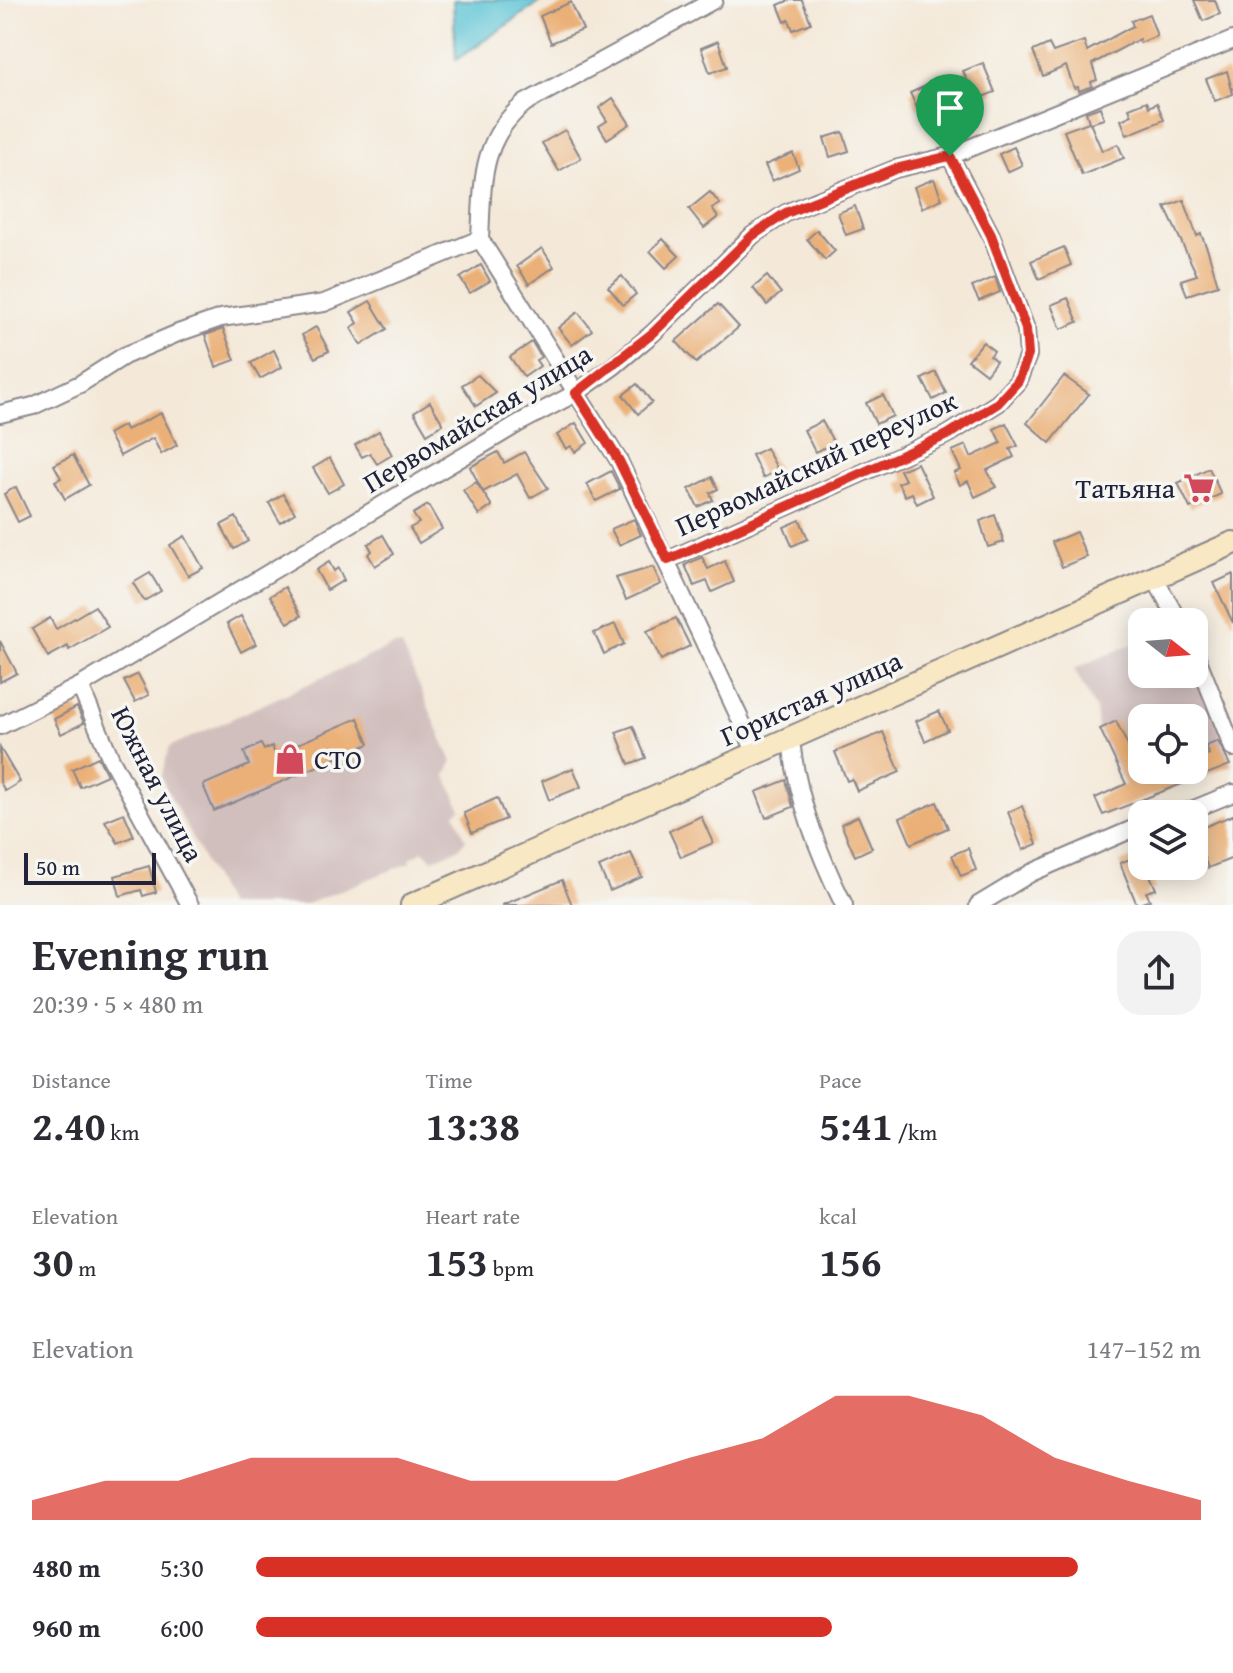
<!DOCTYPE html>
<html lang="en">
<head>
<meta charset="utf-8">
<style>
	body { margin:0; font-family:"Gentium Book Plus",serif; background:#f2f2f3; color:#2b2b33; height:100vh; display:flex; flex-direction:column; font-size:30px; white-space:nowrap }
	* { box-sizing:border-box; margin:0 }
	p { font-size:26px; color:#7c7c81 }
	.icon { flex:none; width:44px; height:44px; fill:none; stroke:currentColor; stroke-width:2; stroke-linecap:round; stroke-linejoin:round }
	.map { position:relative; height:905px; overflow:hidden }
	.sheet { display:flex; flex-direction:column; background:#fff; flex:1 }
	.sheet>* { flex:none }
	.needle { width:52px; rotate:107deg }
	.controls { position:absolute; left:1128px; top:608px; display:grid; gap:16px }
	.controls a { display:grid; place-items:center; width:80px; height:80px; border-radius:16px; background:#fff; box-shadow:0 4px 20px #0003; font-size:40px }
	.scale { position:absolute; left:24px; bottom:20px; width:132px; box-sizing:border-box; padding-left:8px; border:4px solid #22223b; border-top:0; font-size:22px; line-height:28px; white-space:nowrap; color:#22223b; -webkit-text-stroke:6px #f6f6f2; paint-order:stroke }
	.pin { position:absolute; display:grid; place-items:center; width:68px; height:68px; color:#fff; margin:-82px -34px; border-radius:50% 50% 50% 0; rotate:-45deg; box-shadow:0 0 8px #0007 }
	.pin .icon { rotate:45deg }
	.round { display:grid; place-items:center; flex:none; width:84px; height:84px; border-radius:24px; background:#f2f2f3 }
	.summary { display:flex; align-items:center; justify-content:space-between; height:136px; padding:0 32px }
	h1 { font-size:44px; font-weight:600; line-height:60px }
	.metrics { display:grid; grid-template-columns:repeat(3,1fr); gap:12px; height:136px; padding:8px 32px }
	.metrics div { display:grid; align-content:center }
	.metrics b { font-size:40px; font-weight:600 }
	.metrics small { font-size:22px; font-weight:400 }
	.metrics p { font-size:22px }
	.chart { height:224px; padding:16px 32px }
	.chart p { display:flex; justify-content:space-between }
	.chart svg { width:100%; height:144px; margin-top:8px; fill:#d93025; opacity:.7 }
	ul { padding:0 32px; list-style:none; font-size:26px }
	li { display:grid; grid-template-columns:128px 96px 1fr; align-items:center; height:60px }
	li i { height:20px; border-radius:10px; background:#d93025 }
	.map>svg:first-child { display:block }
	.industrial { fill:#d1bfbe; fill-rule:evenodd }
	.water { fill:#5ac4d6; stroke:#3e7388; stroke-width:2 }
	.building { fill:#ebb077 }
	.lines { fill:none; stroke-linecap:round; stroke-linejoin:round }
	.street-casing { stroke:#8b868a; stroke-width:20 }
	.secondary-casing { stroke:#8b868a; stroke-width:26 }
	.street { stroke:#fff; stroke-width:16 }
	.secondary { stroke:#f8e8c3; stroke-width:22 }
	.route-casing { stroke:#fff; stroke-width:16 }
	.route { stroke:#d93025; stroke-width:10 }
	.labels { text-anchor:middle; stroke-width:7; stroke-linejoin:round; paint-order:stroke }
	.street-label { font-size:28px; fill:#22223b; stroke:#f6f6f2 }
	.poi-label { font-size:28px; fill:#22223b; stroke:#f6f6f2; text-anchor:end }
</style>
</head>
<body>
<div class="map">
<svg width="1233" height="905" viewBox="0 0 1233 905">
	<rect width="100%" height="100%" fill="#f6f6f2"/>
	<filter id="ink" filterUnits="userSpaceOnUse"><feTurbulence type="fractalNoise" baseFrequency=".0125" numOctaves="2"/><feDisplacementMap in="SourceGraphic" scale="16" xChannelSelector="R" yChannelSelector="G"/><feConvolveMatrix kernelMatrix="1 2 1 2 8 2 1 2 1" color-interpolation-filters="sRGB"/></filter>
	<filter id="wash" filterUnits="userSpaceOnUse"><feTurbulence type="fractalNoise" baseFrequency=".006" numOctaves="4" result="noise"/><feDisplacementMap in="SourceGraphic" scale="32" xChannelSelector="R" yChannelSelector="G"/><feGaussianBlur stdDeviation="1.8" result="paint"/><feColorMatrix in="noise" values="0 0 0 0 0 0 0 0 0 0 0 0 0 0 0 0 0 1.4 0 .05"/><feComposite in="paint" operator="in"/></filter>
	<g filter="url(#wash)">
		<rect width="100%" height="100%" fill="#f4e9d9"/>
		<g class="industrial">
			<path d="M 1142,640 L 1142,674 L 1194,674 L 1194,664 L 1232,765 L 1133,803 L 1098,728 L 1096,710 L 1074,669 ZM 1142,718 L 1194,718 L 1194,770 L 1142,770 Z"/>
			<path d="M 392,646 L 402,646 L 452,762 L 446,776 L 461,809 L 455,813 L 466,840 L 458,849 L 433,859 L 423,851 L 410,858 L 411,862 L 304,905 L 227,905 L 161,778 L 169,747 Z"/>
		</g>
		<path class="water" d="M 453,0 L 543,0 L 456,60 Z"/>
		<g id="blocks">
			<g class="building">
				<path d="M 790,0 L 802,0 L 811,23 L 793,30 L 789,20 L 785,22 L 778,5 Z"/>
				<path d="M 1194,0 L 1215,0 L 1220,14 L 1203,21 Z"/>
				<path d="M 571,2 L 583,30 L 551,43 L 540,16 Z"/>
				<path d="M 1149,14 L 1157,36 L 1140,43 L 1139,39 L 1092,64 L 1097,80 L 1091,82 L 1092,86 L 1079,91 L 1078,87 L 1074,88 L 1066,66 L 1043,76 L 1033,51 L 1049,44 L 1053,52 L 1084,41 L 1087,51 L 1133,26 L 1131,21 Z"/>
				<path d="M 718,41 L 727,67 L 710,73 L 701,48 Z"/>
				<path d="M 983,63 L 995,92 L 975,100 L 963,71 Z"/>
				<path d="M 1227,71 L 1233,94 L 1215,101 L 1206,79 Z"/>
				<path d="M 934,82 L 948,113 L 929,121 L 923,106 L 917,108 L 910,93 Z"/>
				<path d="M 613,98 L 630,124 L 607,139 L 599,126 L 607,121 L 599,108 Z"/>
				<path d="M 1147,101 L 1149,107 L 1157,103 L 1164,120 L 1127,135 L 1121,120 L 1132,115 L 1129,108 Z"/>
				<path d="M 1100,107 L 1104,119 L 1090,123 L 1102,151 L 1118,144 L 1124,158 L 1082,175 L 1064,131 L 1089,122 L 1086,112 Z"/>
				<path d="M 565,130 L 581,158 L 559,171 L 542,143 Z"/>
				<path d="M 843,132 L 849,151 L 830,157 L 824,138 Z"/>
				<path d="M 1014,147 L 1022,165 L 1007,172 L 999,154 Z"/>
				<path d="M 793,153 L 799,169 L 772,181 L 765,165 Z"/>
				<path d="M 934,179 L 942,199 L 922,208 L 914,187 Z"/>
				<path d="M 710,192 L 720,204 L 712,209 L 718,217 L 704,228 L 689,209 Z"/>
				<path d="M 1184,200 L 1197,236 L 1201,234 L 1208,251 L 1218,285 L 1187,295 L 1181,280 L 1197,275 L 1165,207 Z"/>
				<path d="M 855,206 L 863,229 L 846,235 L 838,213 Z"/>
				<path d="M 817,230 L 835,251 L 825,260 L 807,239 Z"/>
				<path d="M 663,239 L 679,256 L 666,268 L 650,251 Z"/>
				<path d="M 1064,247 L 1071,265 L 1039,279 L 1031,261 Z"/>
				<path d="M 542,248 L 554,267 L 529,284 L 517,266 Z"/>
				<path d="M 481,265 L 490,281 L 470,293 L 460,278 Z"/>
				<path d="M 622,276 L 636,294 L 623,305 L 608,287 Z"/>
				<path d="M 767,276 L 781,293 L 767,305 L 753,288 Z"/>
				<path d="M 995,277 L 1000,292 L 979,301 L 972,287 Z"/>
				<path d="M 1068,298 L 1078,322 L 1061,329 L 1051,305 Z"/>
				<path d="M 370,301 L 387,329 L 361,345 L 351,328 L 358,323 L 351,312 Z"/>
				<path d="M 718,304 L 739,327 L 696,363 L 676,341 Z"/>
				<path d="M 578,312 L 592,330 L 572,345 L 558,328 Z"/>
				<path d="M 316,327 L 329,351 L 315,358 L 302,335 Z"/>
				<path d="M 223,329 L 235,360 L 216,367 L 205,335 Z"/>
				<path d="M 532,342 L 541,357 L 536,360 L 540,366 L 524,377 L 510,357 Z"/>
				<path d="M 983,342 L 994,351 L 990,356 L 996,361 L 986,374 L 968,360 Z"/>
				<path d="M 274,350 L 282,367 L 260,379 L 251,363 Z"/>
				<path d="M 936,372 L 946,393 L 933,400 L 922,379 Z"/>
				<path d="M 478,375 L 496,393 L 476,406 L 462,385 Z"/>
				<path d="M 1064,376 L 1089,394 L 1050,443 L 1027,423 Z"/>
				<path d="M 637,384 L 652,402 L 638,414 L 623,395 Z"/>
				<path d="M 883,395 L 893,416 L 876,424 L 866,403 Z"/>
				<path d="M 430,402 L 443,424 L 427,434 L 414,412 Z"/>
				<path d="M 161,413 L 177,445 L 161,454 L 153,438 L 120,456 L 108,434 L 124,425 L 126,430 Z"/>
				<path d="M 822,421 L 834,443 L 815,452 L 804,430 Z"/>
				<path d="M 576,423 L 588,443 L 575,452 L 571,446 L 566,449 L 557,435 Z"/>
				<path d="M 1006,423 L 1018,446 L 1010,449 L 1014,457 L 987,470 L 996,487 L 975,497 L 968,481 L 960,485 L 954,473 L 961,470 L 952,451 L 966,445 L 971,457 L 1001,443 L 994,429 Z"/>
				<path d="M 379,431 L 392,455 L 377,464 L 370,453 L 362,457 L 355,445 Z"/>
				<path d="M 766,448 L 778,470 L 763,478 L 752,455 Z"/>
				<path d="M 498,452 L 504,463 L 524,452 L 548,488 L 530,498 L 517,474 L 483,492 L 470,467 Z"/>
				<path d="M 73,455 L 89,485 L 65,499 L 55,481 L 61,478 L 54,465 Z"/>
				<path d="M 330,458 L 344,484 L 328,493 L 313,468 Z"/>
				<path d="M 917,463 L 933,496 L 917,504 L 912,493 L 905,496 L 898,483 L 905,480 L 900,470 Z"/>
				<path d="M 1209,468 L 1221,494 L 1190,508 L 1178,483 Z"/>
				<path d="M 611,471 L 620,489 L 596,501 L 587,484 Z"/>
				<path d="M 712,477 L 718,489 L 710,493 L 713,500 L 698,507 L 689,489 Z"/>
				<path d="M 476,482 L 492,506 L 479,515 L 463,490 Z"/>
				<path d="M 16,487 L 30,516 L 18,522 L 4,494 Z"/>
				<path d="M 283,494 L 295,513 L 280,522 L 269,503 Z"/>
				<path d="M 428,505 L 442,529 L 419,543 L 410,528 L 419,523 L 413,514 Z"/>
				<path d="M 995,515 L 1004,542 L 988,547 L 980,521 Z"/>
				<path d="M 236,517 L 248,541 L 234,549 L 221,525 Z"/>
				<path d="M 634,519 L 641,535 L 619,545 L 611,529 Z"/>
				<path d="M 800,520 L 808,539 L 792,546 L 784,527 Z"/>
				<path d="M 1076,532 L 1087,557 L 1062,567 L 1052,542 Z"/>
				<path d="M 383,535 L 394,554 L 375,566 L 368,554 L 372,551 L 368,544 Z"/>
				<path d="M 185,536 L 203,568 L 188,576 L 170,545 Z"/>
				<path d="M 702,557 L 708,569 L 725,561 L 734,582 L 712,592 L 707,581 L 694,586 L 685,565 Z"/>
				<path d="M 329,562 L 334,571 L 338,568 L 344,580 L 327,590 L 316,570 Z"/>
				<path d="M 653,567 L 661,584 L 626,600 L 616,578 Z"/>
				<path d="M 150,573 L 161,591 L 144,601 L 133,583 Z"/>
				<path d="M 1233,574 L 1233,623 L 1214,583 Z"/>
				<path d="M 285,587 L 301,616 L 288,623 L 270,596 Z"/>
				<path d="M 95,606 L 108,627 L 69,650 L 68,646 L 48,657 L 32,629 L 50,618 L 56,629 Z"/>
				<path d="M 241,616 L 256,644 L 241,652 L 227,624 Z"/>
				<path d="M 676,618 L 690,646 L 661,660 L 647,631 Z"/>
				<path d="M 615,624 L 624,644 L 604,654 L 594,633 Z"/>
				<path d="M 0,641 L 17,673 L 0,682 Z"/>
				<path d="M 138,674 L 149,695 L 135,702 L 124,681 Z"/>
				<path d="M 77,707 L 84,723 L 61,734 L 54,719 Z"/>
				<path d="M 939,711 L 948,730 L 925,741 L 916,721 Z"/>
				<path d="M 358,718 L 369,744 L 214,811 L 203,785 L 249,765 L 244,752 L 261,744 L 264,750 L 272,746 L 275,754 Z"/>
				<path d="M 1116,721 L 1144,779 L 1169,770 L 1194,770 L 1194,760 L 1209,754 L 1206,746 L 1218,741 L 1230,765 L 1103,815 L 1095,798 L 1126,784 L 1100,729 Z"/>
				<path d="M 633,726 L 646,758 L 629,764 L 616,732 Z"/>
				<path d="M 883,732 L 900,772 L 857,791 L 852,779 L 847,781 L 835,752 Z"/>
				<path d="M 0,748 L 20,782 L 5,791 L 0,782 Z"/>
				<path d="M 98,757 L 107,775 L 80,787 L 72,769 Z"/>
				<path d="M 573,768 L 581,787 L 549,800 L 542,781 Z"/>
				<path d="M 786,780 L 793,807 L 766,818 L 756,792 Z"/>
				<path d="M 497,798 L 506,819 L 472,833 L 464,813 Z"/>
				<path d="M 937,802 L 948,828 L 911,844 L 900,818 Z"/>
				<path d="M 1022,806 L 1037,844 L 1023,850 L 1008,812 Z"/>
				<path d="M 124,813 L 134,836 L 118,843 L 105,821 Z"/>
				<path d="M 1233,815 L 1233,858 L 1208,868 L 1194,831 Z"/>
				<path d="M 701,816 L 713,843 L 681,857 L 669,831 Z"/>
				<path d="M 858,816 L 872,848 L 855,856 L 841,824 Z"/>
				<path d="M 968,848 L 976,870 L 961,876 L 952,855 Z"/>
				<path d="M 631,853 L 642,877 L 610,891 L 599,867 Z"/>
				<path d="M 1142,854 L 1142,866 L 1146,866 L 1156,889 L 1146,892 L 1150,900 L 1137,905 L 1120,863 Z"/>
				<path d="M 149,866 L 156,892 L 143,896 L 141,890 L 120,896 L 115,876 Z"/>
				<path d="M 562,880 L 572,905 L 502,905 Z"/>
			</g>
		</g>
	</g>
	<g filter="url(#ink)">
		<use href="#blocks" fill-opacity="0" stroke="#8b868a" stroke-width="2"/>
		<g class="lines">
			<defs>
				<g id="street">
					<path d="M 480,239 L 619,461 L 757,755"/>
					<path d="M 480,239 C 483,184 479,140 525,103 L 714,0"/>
					<path d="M 0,414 L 33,406 L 80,384 L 124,356 L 178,333 L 221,318 L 324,303 L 480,239"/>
					<path d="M 668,560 L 949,434 L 998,403 L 1018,381 L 1028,355 L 1026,329 L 991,235 L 950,156"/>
					<path d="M 1155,579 L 1179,622"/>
					<path d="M 1194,650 L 1233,748"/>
					<path d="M 80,686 L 111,759 L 190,905"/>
					<path d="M 0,726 L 80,686 L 519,423 L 576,393 L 614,366 L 653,333 L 753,235 L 786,213 L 895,169 L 950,156 L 1233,40"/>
					<path d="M 791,740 C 797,798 818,852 844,905"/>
					<path d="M 1182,814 L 1233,793"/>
					<path d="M 978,905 L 1031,873 L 1142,825"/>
				</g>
				<path id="secondary" d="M 412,905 L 1233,543"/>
			</defs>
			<use href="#street" class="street-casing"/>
			<use href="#secondary" class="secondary-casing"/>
			<use href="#street" class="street"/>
			<use href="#secondary" class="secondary"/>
		</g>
	</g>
	<g class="lines" filter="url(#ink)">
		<defs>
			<path id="route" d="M 950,156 L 991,235 L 1026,329 L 1028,355 L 1018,381 L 998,403 L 949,434 L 668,560 L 619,461 L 576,393 L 653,333 L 753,235 L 786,213 L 895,169 Z"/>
		</defs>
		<use href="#route" class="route-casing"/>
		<use href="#route" class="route"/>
	</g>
	<defs>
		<symbol id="supermarket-bare" viewBox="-9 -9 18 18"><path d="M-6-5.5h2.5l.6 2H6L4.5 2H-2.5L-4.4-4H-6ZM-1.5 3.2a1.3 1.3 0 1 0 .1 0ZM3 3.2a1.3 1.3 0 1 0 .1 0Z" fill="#d1495b" stroke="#f6f6f2" stroke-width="2.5" paint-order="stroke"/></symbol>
		<symbol id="shop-bare" viewBox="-9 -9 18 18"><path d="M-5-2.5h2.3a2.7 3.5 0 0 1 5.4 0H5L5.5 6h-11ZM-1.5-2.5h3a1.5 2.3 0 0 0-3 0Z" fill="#d1495b" stroke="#f6f6f2" stroke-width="2.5" paint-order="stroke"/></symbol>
	</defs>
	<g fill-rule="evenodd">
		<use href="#supermarket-bare" x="1177" y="466" width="44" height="44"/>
		<use href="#shop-bare" x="268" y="737" width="44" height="44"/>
	</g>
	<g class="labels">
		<g class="street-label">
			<text transform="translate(477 418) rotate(-31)" y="10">Первомайская улица</text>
			<text transform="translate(816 463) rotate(-25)" y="10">Первомайский переулок</text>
			<text transform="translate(811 698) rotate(-24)" y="10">Гористая улица</text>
			<text transform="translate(158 784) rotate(63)" y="10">Южная улица</text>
		</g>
		<g class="poi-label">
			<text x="1175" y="498">Татьяна</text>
			<text x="314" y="769" text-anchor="start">СТО</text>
		</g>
	</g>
</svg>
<div class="controls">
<a><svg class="needle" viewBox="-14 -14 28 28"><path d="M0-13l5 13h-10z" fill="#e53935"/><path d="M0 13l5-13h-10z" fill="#7c7c81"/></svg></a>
<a><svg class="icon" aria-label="locate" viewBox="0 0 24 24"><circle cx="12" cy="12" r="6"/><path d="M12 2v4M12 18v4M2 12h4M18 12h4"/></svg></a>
<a><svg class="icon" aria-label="layers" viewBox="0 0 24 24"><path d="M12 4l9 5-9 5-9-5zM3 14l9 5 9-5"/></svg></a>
</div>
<div class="scale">50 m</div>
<div class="pin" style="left:950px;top:156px;background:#1e9e55"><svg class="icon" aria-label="arrive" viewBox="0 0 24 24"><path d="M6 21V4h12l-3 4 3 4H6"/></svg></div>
</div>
<section class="sheet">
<div class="summary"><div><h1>Evening run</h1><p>20:39 · 5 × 480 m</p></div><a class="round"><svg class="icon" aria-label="share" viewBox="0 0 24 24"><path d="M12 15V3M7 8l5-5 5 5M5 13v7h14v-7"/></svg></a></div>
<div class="metrics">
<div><p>Distance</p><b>2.40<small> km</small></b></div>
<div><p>Time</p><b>13:38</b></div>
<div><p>Pace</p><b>5:41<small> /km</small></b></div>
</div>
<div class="metrics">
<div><p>Elevation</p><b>30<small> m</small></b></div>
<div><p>Heart rate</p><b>153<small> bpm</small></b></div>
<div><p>kcal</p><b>156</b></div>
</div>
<div class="chart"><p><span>Elevation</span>147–152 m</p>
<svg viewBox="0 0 160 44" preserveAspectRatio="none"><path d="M0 44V38L10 32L20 32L30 25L40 25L50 25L60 32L70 32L80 32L90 25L100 19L110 6L120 6L130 12L140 25L150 32L160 38V44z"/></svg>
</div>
<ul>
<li><b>480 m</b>5:30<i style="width:87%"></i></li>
<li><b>960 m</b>6:00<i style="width:61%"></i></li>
</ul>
</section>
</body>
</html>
